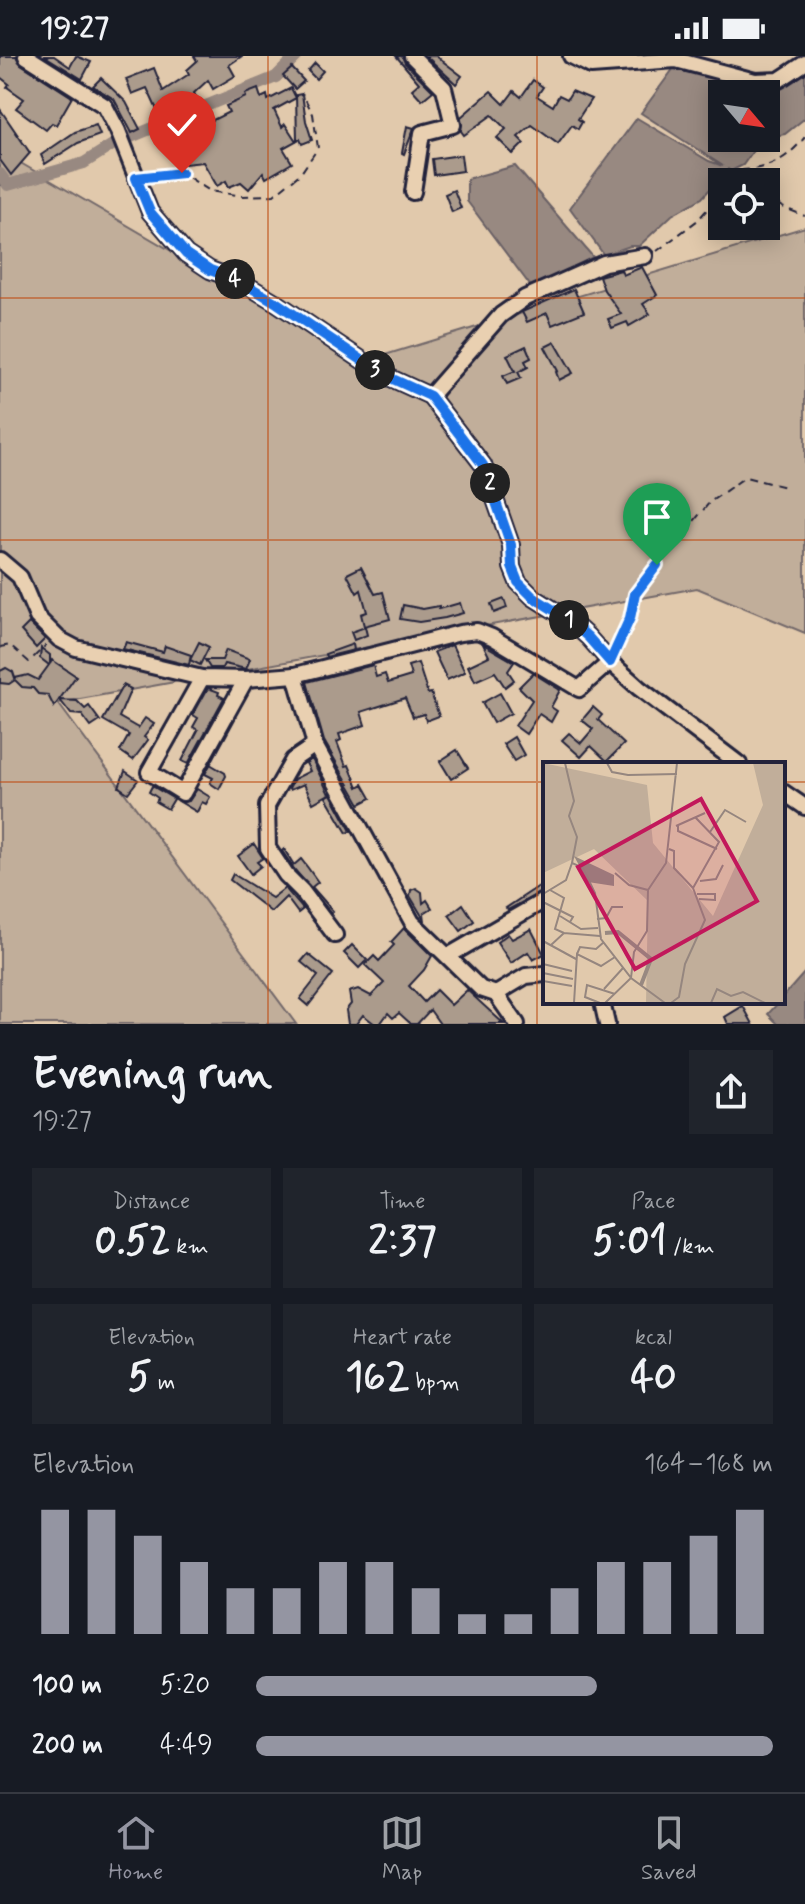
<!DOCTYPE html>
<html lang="en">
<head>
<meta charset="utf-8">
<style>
	body { margin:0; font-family:Mynerve,sans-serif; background:#20242c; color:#f1f3f6; height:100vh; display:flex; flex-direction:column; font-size:30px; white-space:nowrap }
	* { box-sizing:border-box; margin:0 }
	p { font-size:26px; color:#9ea1a6 }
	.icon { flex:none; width:44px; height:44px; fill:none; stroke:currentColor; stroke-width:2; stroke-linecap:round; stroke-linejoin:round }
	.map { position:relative; height:968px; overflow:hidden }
	.drawer { display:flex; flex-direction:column; background:#171b24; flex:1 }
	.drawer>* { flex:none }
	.needle { width:52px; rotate:119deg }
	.buttons { position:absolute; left:708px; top:24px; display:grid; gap:16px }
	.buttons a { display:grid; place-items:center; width:72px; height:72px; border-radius:0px; background:#171b24; box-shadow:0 4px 20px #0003; font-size:40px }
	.pin { position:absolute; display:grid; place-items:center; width:68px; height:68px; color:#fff; margin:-82px -34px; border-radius:50% 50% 50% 0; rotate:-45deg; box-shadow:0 0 8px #0007 }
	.pin .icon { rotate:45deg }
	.km { position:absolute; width:40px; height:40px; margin:-20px; border-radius:50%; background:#222; color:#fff; font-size:22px; line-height:40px; text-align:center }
	.round { display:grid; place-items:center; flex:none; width:84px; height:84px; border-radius:0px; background:#20242c }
	.headline { display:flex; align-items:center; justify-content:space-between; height:136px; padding:0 32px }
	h1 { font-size:44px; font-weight:700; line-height:60px }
	.figures { display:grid; grid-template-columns:repeat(3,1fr); gap:12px; height:136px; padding:8px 32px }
	.figures div { display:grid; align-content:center; border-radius:0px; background:#20242c; text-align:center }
	.figures b { font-size:40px; font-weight:700 }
	.figures small { font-size:22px; font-weight:400 }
	.figures p { font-size:22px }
	.chart { height:224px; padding:16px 32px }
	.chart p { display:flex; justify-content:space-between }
	.chart svg { width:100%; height:144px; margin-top:8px; stroke:#9495a2; stroke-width:6 }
	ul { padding:0 32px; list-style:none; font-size:26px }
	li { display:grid; grid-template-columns:128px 96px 1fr; align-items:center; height:60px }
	li i { height:20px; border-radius:10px; background:#9495a2 }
	.status { display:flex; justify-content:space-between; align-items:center; height:56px; padding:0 40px; background:#171b24; direction:ltr }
	.status svg { height:22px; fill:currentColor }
	.tabs { display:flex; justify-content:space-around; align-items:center; height:112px; border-top:2px solid #363941; background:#171b24; font-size:22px; color:#9ea1a6 }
	.tabs a { display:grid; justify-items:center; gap:4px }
	.tabs .on { color:#9495a2 }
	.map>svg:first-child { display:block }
	.green { fill:#c1ae9a; stroke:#72686a; stroke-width:2 }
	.water { fill:#988981; stroke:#696065; stroke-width:2; fill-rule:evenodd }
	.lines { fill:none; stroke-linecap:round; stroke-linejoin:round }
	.canal { stroke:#988981; stroke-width:12 }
	.building { fill:#ab9b8c; stroke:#22223b; stroke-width:2 }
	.street-casing { stroke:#22223b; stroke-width:20 }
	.path { stroke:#22223b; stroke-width:2; stroke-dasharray:8 6; stroke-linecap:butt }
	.street { stroke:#e9d0b1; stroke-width:14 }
	.route-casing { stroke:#fff; stroke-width:16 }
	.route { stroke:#1a73e8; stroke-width:10 }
	.grid { fill:none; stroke:#c04e15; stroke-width:2; stroke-opacity:0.55 }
	.inset-river { fill:none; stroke:#988981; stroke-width:4 }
	.inset-road { fill:none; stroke:#95867f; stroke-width:2 }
	.view { fill:#c2185b; fill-opacity:0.15; stroke:#c2185b; stroke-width:4 }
	.inset-edge { fill:none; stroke:#22223b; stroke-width:4 }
</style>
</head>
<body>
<div class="status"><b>19:27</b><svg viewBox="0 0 49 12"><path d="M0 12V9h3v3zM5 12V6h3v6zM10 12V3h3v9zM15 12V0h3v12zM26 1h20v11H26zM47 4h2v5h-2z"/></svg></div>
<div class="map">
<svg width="805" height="968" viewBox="0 0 805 968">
	<rect width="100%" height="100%" fill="#e1c9ac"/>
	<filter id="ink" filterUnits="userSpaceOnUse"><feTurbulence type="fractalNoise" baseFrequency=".0125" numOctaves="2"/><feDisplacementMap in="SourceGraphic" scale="16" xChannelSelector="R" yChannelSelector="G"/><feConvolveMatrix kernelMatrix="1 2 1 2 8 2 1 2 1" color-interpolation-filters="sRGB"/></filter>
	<g filter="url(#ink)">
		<path class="green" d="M 0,95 L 362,306 L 805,171 L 805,577 L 697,532 L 58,647 L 296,968 L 0,968 Z"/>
		<g class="water">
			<path d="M 679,5 L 784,27 L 805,16 L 805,62 L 785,78 L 774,80 L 755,92 L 743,109 L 731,115 L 728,113 L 702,142 L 672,159 L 639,190 L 630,190 L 604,199 L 570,152 L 637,62 L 709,105 L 723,110 L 641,57 ZM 722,38 L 766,38 L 766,82 L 722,82 Z"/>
			<path d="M 515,110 L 593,201 L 532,232 L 467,145 L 467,123 Z"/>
			<path d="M 805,916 L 805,968 L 778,968 L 768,958 L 779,946 L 783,946 L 783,941 Z"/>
		</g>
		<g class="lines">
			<path class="canal" d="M 0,118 L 8,129 L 84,107 L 114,88 L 276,21 L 297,0"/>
		</g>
		<g class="building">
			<path d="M 0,0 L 16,0 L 21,8 L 72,41 L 56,69 L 52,67 L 46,74 L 16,52 L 24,43 L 7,31 L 9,28 L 0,21 Z"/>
			<path d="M 45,0 L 54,0 L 70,11 L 76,0 L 91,6 L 82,23 Z"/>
			<path d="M 194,0 L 242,0 L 229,9 L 235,20 L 213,33 L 208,24 L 194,37 L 209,66 L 229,56 L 226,50 L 246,41 L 245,38 L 258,33 L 261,42 L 267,39 L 268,44 L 291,32 L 296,42 L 274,54 L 282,71 L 285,68 L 296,85 L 283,92 L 292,107 L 266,122 L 263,116 L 249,133 L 241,126 L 229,131 L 226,125 L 217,130 L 203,106 L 185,108 L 184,98 L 174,101 L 172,93 L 188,88 L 178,58 L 168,63 L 164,54 L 158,56 L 147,32 L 132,38 L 126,23 L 154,12 L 163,35 L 189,18 L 187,14 L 197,5 Z"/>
			<path d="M 396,0 L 402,0 L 405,7 L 433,35 L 422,44 L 412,33 L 419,27 Z"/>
			<path d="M 426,0 L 436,0 L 462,20 L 456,28 Z"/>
			<path d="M 315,7 L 323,15 L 316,23 L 308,15 Z"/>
			<path d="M 292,12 L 304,25 L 295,33 L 283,20 Z"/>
			<path d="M 101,22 L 126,46 L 140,73 L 132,77 L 114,43 L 93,30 Z"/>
			<path d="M 533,24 L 543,31 L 537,40 L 553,50 L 559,39 L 567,43 L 572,35 L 591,43 L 578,63 L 582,66 L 578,73 L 572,69 L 558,88 L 532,69 L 518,81 L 524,87 L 513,98 L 497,82 L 506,73 L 492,59 L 464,79 L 461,75 L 461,61 L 491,35 L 504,48 L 514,35 L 521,41 Z"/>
			<path d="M 302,38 L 306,65 L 312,84 L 302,88 L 300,83 L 297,84 L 296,39 Z"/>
			<path d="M 0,53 L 30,97 L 11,119 L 0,104 Z"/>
			<path d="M 96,69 L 100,79 L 78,87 L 45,108 L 41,99 L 75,76 Z"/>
			<path d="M 407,70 L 414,72 L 404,98 L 402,97 Z"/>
			<path d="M 461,99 L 463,115 L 434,119 L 432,103 Z"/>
			<path d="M 454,134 L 461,152 L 452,156 L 445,138 Z"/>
			<path d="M 642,211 L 657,239 L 643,248 L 650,258 L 629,270 L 627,266 L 612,272 L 608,263 L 621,258 L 604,234 L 599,220 L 621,214 L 623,219 Z"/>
			<path d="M 574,233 L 584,256 L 552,269 L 547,257 L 527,266 L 522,256 Z"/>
			<path d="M 555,286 L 573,317 L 559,324 L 556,316 L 558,315 L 545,291 Z"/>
			<path d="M 526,290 L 531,302 L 525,305 L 528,311 L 518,316 L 521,322 L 507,328 L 503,320 L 515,315 L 507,299 Z"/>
			<path d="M 361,511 L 375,538 L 383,536 L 390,563 L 364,570 L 361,558 L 367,556 L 361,534 L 357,537 L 347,518 Z"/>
			<path d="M 504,543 L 507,552 L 494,557 L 491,548 Z"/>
			<path d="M 460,547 L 463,557 L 445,562 L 419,566 L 400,563 L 403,549 L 423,553 L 439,550 L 439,553 Z"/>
			<path d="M 29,567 L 45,583 L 36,592 L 21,575 Z"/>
			<path d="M 365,571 L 367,579 L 354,584 L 351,576 Z"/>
			<path d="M 126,586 L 163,596 L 165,590 L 191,599 L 189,609 L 123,593 Z"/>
			<path d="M 199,586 L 209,591 L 200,609 L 190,604 Z"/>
			<path d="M 353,588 L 354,594 L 326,601 L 325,598 Z"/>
			<path d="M 483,588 L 514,606 L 508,615 L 514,624 L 505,631 L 495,616 L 475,625 L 468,610 L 489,600 Z"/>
			<path d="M 452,589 L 465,616 L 447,624 L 434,596 Z"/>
			<path d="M 41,592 L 50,599 L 50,608 L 52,604 L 76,620 L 54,651 L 48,639 L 38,638 L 33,632 L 22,631 L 15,624 L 9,628 L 0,627 L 0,615 L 6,612 L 13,616 L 15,622 L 28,619 L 38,624 L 49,609 L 40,602 Z"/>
			<path d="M 226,594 L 250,603 L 246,613 L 224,608 L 222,612 L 210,612 L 205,604 L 222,604 Z"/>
			<path d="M 418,607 L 428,638 L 431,637 L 439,660 L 426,665 L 424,658 L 413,661 L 405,642 L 361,656 L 365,669 L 339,678 L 341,684 L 337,686 L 346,710 L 349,709 L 358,731 L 363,728 L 371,742 L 360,748 L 324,685 L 307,626 L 373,609 L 376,621 L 385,618 L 388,627 L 411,620 L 408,610 Z"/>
			<path d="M 533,617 L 560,634 L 551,651 L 557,655 L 551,666 L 539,658 L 526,678 L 515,670 L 532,644 L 519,631 Z"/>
			<path d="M 123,629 L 131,633 L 119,661 L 138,672 L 145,662 L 154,668 L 144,681 L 148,684 L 133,704 L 120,695 L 129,679 L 103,664 Z"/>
			<path d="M 208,632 L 219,636 L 218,639 L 224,642 L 188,708 L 182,705 L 198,674 L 193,671 L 198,662 L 193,659 Z"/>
			<path d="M 500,637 L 511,657 L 493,667 L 482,647 Z"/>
			<path d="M 60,644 L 77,645 L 85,653 L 89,650 L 100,665 L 91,671 L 82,659 L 71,658 Z"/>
			<path d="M 593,651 L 602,659 L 598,664 L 624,688 L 607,705 L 591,690 L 581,701 L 562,684 L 569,677 L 581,687 L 593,673 L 582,664 Z"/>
			<path d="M 236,661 L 210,708 L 225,717 L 226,720 L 219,733 L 210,727 L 213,722 L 205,718 Z"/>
			<path d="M 514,681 L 524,699 L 514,705 L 503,688 Z"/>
			<path d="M 457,694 L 468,712 L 451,723 L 440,705 Z"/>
			<path d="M 312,703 L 329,738 L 313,747 L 304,728 L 290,734 L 289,732 L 294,723 L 310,715 L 306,707 Z"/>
			<path d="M 125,715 L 138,724 L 128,737 L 119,731 Z"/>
			<path d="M 152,730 L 174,743 L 168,753 L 156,746 L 158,742 L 149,736 Z"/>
			<path d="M 197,733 L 210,741 L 206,748 L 202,746 L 197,756 L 180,746 L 189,745 Z"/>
			<path d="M 331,738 L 351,775 L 347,777 L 326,741 Z"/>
			<path d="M 254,788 L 263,802 L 257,806 L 261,810 L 251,818 L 238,800 Z"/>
			<path d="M 284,793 L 294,809 L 301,803 L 308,812 L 318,826 L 312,831 L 333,855 L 331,857 L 294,813 L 282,795 Z"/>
			<path d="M 233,818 L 272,842 L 285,832 L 303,853 L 298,857 L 286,841 L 271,856 L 230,824 Z"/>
			<path d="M 545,826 L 545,834 L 508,854 L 506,852 Z"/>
			<path d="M 416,832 L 422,836 L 423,847 L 427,844 L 432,852 L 424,857 L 425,865 L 410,840 L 411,834 Z"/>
			<path d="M 463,848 L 474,865 L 461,875 L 449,859 Z"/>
			<path d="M 404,872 L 432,900 L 424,914 L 409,930 L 424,946 L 436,934 L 451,949 L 467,934 L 504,968 L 440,968 L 430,954 L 417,968 L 411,968 L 399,957 L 393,962 L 388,957 L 380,968 L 375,968 L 363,959 L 356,968 L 348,968 L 346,954 L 351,948 L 349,936 L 358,933 L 371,940 L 384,927 L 365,909 L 374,900 L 379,905 L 394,889 L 391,886 Z"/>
			<path d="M 531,873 L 544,898 L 533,904 L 528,896 L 511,907 L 497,886 L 508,878 L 512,883 Z"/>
			<path d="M 352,889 L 367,904 L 359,912 L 344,897 Z"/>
			<path d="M 308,898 L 333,918 L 308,950 L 300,943 L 318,920 L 301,906 Z"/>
			<path d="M 743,950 L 753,968 L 728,968 L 725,961 Z"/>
		</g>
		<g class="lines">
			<defs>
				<g id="street">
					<path d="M 26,0 L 105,50 L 118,75 L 150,156 L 186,198 L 210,214 L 240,225 L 277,247 L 384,319 L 430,340 L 483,409 L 511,489 L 512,511 L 518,526 L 533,541 L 568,563 L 588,581 L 610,606 L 639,632 L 739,708"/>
					<path d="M 412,0 L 444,32 L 453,69 L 422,77 L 413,136"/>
					<path d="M 571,0 L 591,10 L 676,4 L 755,25 L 779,24 L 805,7"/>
					<path d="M 430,340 L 501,259 L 525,242 L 604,207 L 645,200"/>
					<path d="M 0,504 L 20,521 L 37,561 L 59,583 L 76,592 L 202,622 L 246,623 L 295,619"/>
					<path d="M 202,622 L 149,716 L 183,737 L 246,623"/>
					<path d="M 315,689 L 293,704 L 267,750 L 268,792 L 286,819 L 302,835 L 335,879"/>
					<path d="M 783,736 L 805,751"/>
					<path d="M 448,900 L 545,844"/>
					<path d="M 545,918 L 526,920 L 496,938 L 481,933 L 412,866 L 315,689 L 295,619 L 460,577 L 477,575 L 492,581 L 579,633 L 610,606"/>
					<path d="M 496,938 L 517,968"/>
					<path d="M 602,946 L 607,968"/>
				</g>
			</defs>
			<use href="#street" class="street-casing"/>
			<g class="path">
				<path d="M 149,121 L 182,117 L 210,135 L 243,140 L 274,139 L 301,117 L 318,92 L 313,58 L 302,37"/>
				<path d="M 737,122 L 743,126"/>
				<path d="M 732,126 L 743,114 C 771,112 787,103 805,81"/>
				<path d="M 766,140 L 782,151 L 805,160"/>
				<path d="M 657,195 L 698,164 L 722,136"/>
				<path d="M 0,591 L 10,589 L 29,606 L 46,589"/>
				<path d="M 615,594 L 630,562 L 635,538 L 657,509 L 710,446 L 745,421 L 785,431"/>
			</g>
			<use href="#street" class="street"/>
		</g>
	</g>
	<g class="lines" filter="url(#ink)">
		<defs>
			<path id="route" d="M 182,117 L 136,122 L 150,156 L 186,198 L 210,214 L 240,225 L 277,247 L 384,319 L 430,340 L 483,409 L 511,489 L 512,511 L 518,526 L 533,541 L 568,563 L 588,581 L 610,606 L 630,562 L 635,538 L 657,509"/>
		</defs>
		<use href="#route" class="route-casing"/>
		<use href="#route" class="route"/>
	</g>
	<path class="grid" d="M 268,0 L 268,968M 537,0 L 537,968M 0,242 L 805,242M 0,484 L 805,484M 0,726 L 545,726M 783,726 L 805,726"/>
	<g transform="translate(543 706)">
		<rect width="242" height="242" fill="#e1c9ac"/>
		<path d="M 0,1 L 104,23 L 110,81 L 170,154 L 220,43 L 210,1 L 242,1 L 242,241 L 103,241 L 105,139 L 51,87 L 0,111 Z" fill="#c1ae9a"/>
		<path d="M 31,94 L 71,113 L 71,124 L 45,120 Z" fill="#988981"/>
		<path class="inset-river" d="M 62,171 L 75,170 L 108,197 L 98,223"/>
		<path class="inset-road" d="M 22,1 L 31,39 L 26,54 L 34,75 L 29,101 L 40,106 L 52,131 L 58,177 L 88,216 L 62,241M 64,1 L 69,10 L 85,13 L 134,12M 133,64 L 162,51M 135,64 L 135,69 L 174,87M 167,70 L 182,48 L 203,60M 126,87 L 131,89 L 131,106 L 150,126 L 176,80 L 152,55M 72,111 L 86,123 L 105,128M 157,119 L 173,117 L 180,103M 7,128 L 21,136 L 12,167 L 21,171M 0,132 L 23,118 L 29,101M 154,132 L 172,132 L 172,138 L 156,137M 0,140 L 30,155 L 27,160M 17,154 L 38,167 L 55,166M 54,157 L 63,156 L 69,145 L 80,145M 0,179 L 33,197M 8,183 L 21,171 L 57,174M 34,192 L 37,185 L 53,187 L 61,180M 0,202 L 29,209M 0,211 L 30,217M 0,219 L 29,224M 61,227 L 80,206M 31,241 L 34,192 L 58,204 L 72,195M 57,241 L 42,235 L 44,223 L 72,232M 122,241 L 88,216 L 91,190 L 104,169 L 105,128 L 123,101 L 134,1M 128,241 L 136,235 L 142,202 L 162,158 L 150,126M 168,241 L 174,227 L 188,234 L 200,230 L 222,241"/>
		<path class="view" d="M 158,37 L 214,139 L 92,207 L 35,105 Z"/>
		<rect width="242" height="242" class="inset-edge"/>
	</g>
</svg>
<div class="buttons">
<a><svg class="needle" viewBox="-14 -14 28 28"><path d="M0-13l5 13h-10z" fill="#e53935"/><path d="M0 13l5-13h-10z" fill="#9ea1a6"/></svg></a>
<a><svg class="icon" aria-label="locate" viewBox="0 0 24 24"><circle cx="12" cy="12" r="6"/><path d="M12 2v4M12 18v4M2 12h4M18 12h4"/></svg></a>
</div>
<div class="pin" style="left:657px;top:509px;background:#1e9e55"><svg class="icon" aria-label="arrive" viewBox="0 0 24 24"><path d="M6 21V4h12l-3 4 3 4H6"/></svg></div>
<div class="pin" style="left:182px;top:117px;background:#d93025"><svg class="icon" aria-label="check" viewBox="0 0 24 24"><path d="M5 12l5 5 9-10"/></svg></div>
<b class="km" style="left:569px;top:564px">1</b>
<b class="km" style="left:490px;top:427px">2</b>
<b class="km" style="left:375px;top:314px">3</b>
<b class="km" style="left:235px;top:223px">4</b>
</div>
<section class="drawer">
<div class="headline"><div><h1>Evening run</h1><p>19:27</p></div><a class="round"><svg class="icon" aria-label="share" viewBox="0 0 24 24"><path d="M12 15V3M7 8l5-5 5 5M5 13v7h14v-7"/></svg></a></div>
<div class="figures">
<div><p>Distance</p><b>0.52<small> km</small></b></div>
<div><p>Time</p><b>2:37</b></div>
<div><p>Pace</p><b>5:01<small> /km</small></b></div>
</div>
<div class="figures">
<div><p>Elevation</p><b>5<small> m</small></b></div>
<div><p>Heart rate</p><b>162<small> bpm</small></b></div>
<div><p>kcal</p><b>40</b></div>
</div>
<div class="chart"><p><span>Elevation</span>164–168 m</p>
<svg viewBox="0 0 160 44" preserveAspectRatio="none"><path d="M5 44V6M15 44V6M25 44V14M35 44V22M45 44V30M55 44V30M65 44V22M75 44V22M85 44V30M95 44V38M105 44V38M115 44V30M125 44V22M135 44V22M145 44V14M155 44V6"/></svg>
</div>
<ul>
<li><b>100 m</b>5:20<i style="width:66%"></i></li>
<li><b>200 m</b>4:49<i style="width:100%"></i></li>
</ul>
</section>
<nav class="tabs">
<a class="on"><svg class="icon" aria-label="home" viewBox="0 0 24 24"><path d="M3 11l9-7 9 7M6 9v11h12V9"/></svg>Home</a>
<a><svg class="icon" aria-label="map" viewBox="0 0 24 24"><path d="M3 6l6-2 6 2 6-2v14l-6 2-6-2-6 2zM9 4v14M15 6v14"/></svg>Map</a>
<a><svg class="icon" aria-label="saved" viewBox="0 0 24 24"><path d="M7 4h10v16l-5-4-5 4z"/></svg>Saved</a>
</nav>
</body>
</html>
